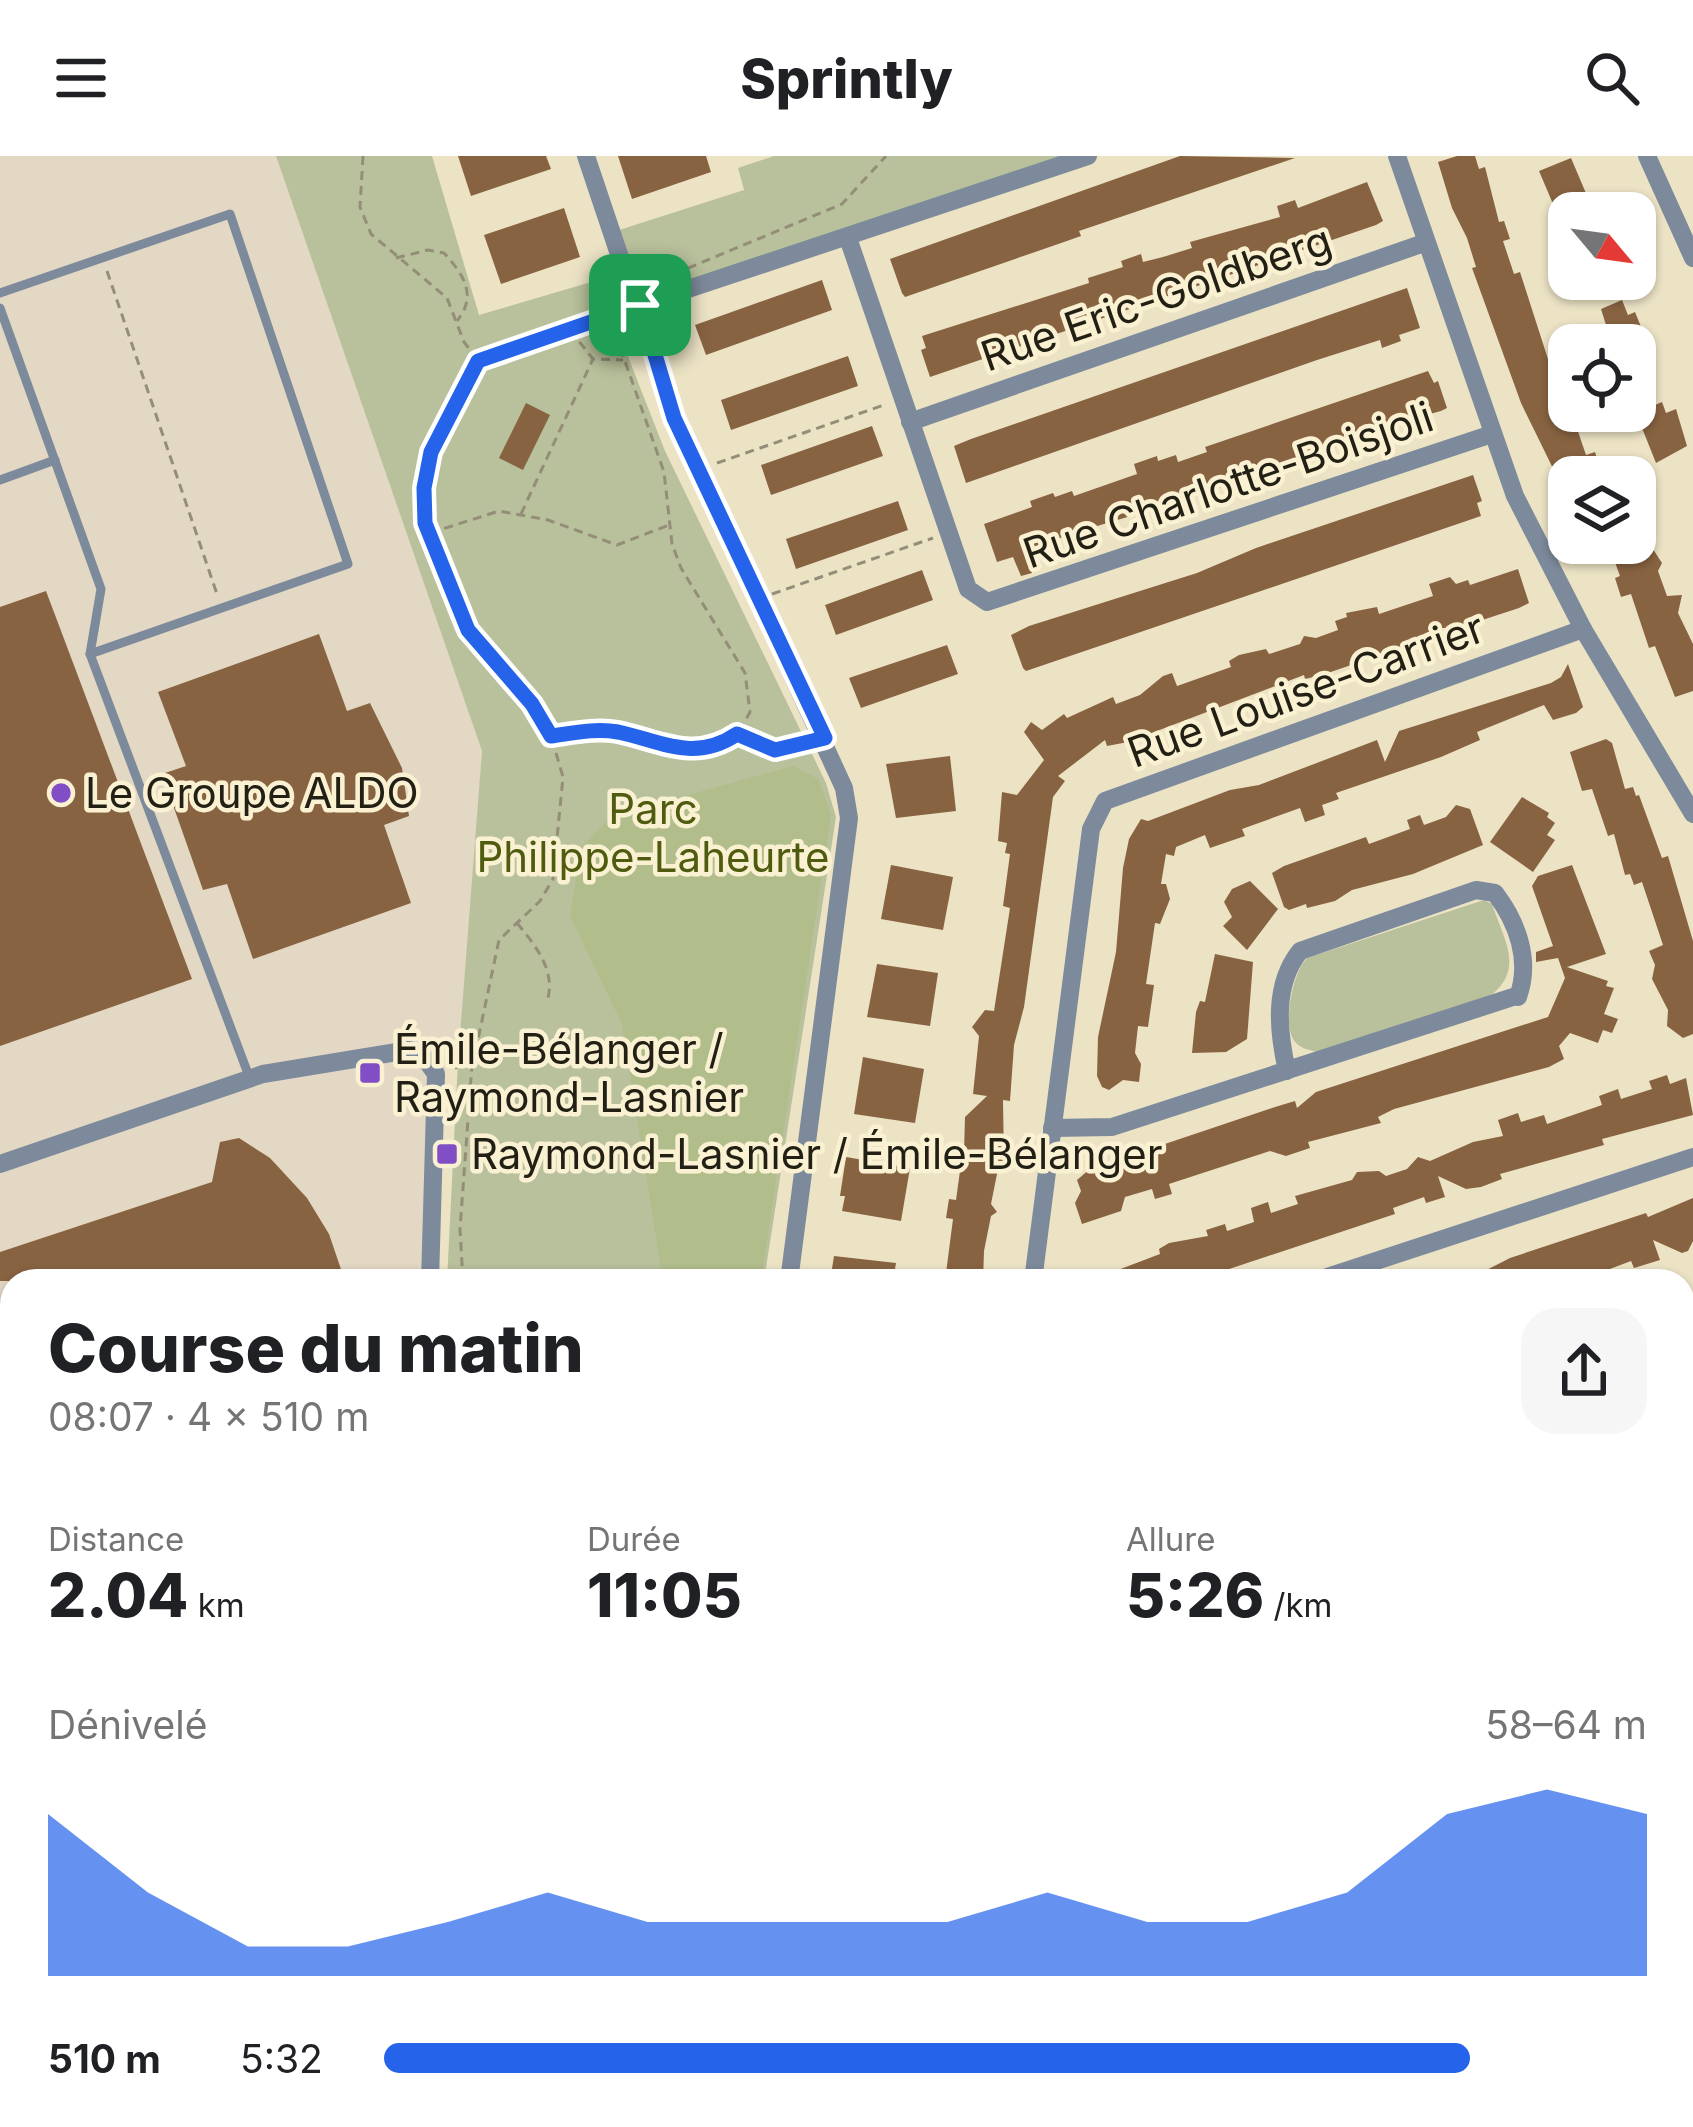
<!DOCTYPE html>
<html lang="fr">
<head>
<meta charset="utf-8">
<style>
	body { margin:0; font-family:Inter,sans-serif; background:#f6f6f6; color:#202124; height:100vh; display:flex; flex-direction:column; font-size:45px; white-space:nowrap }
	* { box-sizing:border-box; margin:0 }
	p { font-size:39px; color:#757577 }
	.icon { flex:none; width:66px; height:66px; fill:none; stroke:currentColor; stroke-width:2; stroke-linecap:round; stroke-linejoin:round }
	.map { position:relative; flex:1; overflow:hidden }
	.side { position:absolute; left:0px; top:1113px; width:1695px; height:858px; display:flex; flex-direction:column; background:#fff; border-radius:36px 36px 0 0; box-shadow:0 3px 9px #0004 }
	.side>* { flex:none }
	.needle { width:78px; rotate:119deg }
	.buttons { position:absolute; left:1548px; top:36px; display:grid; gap:24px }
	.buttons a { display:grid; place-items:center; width:108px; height:108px; border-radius:24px; background:#fff; box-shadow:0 3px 9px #0004; font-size:60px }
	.pin { position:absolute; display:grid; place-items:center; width:102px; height:102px; color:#fff; margin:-51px; border-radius:24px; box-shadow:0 6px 18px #0006 }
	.round { display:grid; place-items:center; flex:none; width:126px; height:126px; border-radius:36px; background:#f6f6f6 }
	.head { display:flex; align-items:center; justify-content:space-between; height:204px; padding:0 48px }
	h1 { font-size:66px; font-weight:800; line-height:90px }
	.figures { display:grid; grid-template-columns:repeat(3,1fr); gap:18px; height:204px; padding:12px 48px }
	.figures div { display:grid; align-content:center }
	.figures b { font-size:60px; font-weight:800 }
	.figures small { font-size:33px; font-weight:400 }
	.figures p { font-size:33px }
	.chart { height:336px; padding:24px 48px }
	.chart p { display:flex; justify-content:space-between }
	.chart svg { width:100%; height:216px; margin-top:12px; fill:#2563eb; opacity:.7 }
	ul { padding:0 48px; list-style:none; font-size:39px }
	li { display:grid; grid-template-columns:192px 144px 1fr; align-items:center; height:90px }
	li i { height:30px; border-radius:15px; background:#2563eb }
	header { display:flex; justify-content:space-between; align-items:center; height:156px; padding:0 48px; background:#fff; font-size:54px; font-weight:800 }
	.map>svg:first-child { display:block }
	.industrial { fill:#e3d8c4 }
	.green { fill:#b8c19b }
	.forest { fill:#b1bd8b }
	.building { fill:#886341 }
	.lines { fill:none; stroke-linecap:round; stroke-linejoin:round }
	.path { stroke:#948e78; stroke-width:3; stroke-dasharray:9 6; stroke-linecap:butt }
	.lane { stroke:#7d8a9c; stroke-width:9 }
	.street { stroke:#7d8a9c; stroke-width:18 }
	.route-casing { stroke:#fff; stroke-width:24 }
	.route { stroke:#2563eb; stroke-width:15 }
	.poi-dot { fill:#814ec6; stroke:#f9f1d2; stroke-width:4.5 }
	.labels { text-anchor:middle; stroke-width:9; stroke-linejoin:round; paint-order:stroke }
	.street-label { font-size:42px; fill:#221f14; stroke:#f9f1d2 }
	.poi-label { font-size:42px; fill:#221f14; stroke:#f9f1d2; text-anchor:start }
	.park-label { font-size:42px; fill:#4f5b0e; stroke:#f9f1d2 }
</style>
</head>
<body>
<header><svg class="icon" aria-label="menu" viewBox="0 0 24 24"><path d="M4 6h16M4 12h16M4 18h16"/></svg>Sprintly<svg class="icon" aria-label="search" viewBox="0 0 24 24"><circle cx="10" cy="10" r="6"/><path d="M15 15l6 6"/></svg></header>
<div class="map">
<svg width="1693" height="1971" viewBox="0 0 1693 1971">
	<rect width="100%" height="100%" fill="#ece3c5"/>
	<path class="industrial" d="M 0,0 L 276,0 L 482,595 L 463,864 L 426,968 L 422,1125 L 12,1125 L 12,1681 L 0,1684 Z"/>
	<g class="green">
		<path d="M 276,0 L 432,0 L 479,159 L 598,124 L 665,295 L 826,627 L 836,661 L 764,1125 L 447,1125 L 458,905 L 482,595 Z"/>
		<path d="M 774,0 L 1085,0 L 640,149 L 613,76 L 744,34 L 738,12 Z"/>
		<path d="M 1484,744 L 1492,748 C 1504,784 1525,813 1490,840 L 1318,896 C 1308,894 1297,892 1292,881 C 1284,863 1293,816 1307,802 Z"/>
		<path d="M 562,1959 L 931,1959 L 935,1971 L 565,1971 Z"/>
	</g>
	<g class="forest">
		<path d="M 793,610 L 818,623 L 831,658 L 761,1125 L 663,1125 L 622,868 L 570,760 L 581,692 L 612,660 Z"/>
		<path d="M 12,1750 L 12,1959 L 490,1959 L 492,1971 L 0,1971 L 0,1754 Z"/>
	</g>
	<g class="building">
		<path d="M 458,0 L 546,0 L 551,13 L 471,40 Z"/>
		<path d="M 618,0 L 706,0 L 711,16 L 632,43 Z"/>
		<path d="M 1180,0 L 1295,2 L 1079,75 L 1081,80 L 1064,86 L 905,141 L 902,137 L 890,103 Z"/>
		<path d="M 1457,0 L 1475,0 L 1479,13 L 1485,11 L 1499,66 L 1504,65 L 1510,83 L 1503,85 L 1514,118 L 1520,116 L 1565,256 L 1571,255 L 1586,299 L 1595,296 L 1603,321 L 1576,321 L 1569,306 L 1569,345 L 1521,247 L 1472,112 L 1476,111 L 1467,82 L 1452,52 L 1438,6 Z"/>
		<path d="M 1571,2 L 1588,42 L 1556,55 L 1539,15 Z"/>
		<path d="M 1367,26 L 1383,65 L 1376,69 L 930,221 L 921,194 L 926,192 L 922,180 L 1089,127 L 1088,122 L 1123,111 L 1121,105 L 1141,98 L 1143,106 L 1163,101 L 1192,92 L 1190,86 L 1280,61 L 1277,50 L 1295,44 L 1298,52 Z"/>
		<path d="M 564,52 L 580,101 L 501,128 L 484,79 Z"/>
		<path d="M 822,124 L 832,154 L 706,199 L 695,169 Z"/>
		<path d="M 1407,132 L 1420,172 L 1399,179 L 1401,185 L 1382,192 L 1380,184 L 1317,204 L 966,327 L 954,290 L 971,283 Z"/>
		<path d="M 1622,144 L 1628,159 L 1635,156 L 1650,193 L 1635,200 L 1635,189 L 1607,189 L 1600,172 L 1606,169 L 1601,153 Z"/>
		<path d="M 848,200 L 858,230 L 731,274 L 721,244 Z"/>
		<path d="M 1428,215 L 1434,227 L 1438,225 L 1447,252 L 1441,255 L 1378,272 L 1369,280 L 1201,338 L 1199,334 L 1171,343 L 1161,351 L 1067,379 L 1026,398 L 1032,417 L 1021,420 L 1013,401 L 997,406 L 984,368 L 1032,351 L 1030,345 L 1053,337 L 1055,341 L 1072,335 L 1074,340 L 1137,318 L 1134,308 L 1157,300 L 1158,305 L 1176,299 L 1178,306 L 1207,296 L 1205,291 Z"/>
		<path d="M 1662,246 L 1666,257 L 1676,253 L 1687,290 L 1656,307 L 1640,267 L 1645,265 L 1641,255 Z"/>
		<path d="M 526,247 L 550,259 L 523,314 L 499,302 Z"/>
		<path d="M 872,270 L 883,300 L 771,339 L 761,309 Z"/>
		<path d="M 1473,319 L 1482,345 L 1477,347 L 1481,360 L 1026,515 L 1023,512 L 1011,479 L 1029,470 L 1197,417 L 1256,392 Z"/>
		<path d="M 898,345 L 908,374 L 796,413 L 786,383 Z"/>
		<path d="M 1608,387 L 1649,387 L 1662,407 L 1658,415 L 1667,440 L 1682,439 L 1678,457 L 1693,488 L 1693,535 L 1675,541 L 1655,490 L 1649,492 L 1631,438 L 1621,441 L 1615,422 L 1620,420 Z"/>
		<path d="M 1518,413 L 1529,447 L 1519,452 L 1458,472 L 1434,472 L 1436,480 L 1322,519 L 1305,523 L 1304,519 L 1128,586 L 1107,590 L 1105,584 L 1058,620 L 1065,625 L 1053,641 L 1024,851 L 1014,889 L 1010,945 L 1003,944 L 1004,1009 L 998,1013 L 991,1048 L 997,1056 L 991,1060 L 984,1095 L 983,1125 L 945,1125 L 953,1063 L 946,1062 L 949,1043 L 956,1044 L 960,1015 L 953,1014 L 955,996 L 964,997 L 965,961 L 987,940 L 973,938 L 979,880 L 972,871 L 985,854 L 994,855 L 1010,752 L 1003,750 L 1010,698 L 1005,697 L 1007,687 L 998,685 L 1002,636 L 1017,639 L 1044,604 L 1024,576 L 1031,566 L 1042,574 L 1064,558 L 1067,562 L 1113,541 L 1116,548 L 1140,539 L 1163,520 L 1172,517 L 1177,530 L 1231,511 L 1229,505 L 1239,499 L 1266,493 L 1269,498 L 1300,488 L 1304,480 L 1316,482 L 1338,474 L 1335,465 L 1347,461 L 1346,457 L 1377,451 L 1379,458 L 1433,440 L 1429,428 L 1450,421 L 1456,428 L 1468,424 L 1470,429 Z"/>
		<path d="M 922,414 L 933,444 L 836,479 L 825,449 Z"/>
		<path d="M 46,435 L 192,823 L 0,890 L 0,451 Z"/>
		<path d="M 319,478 L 347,555 L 370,547 L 402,612 L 409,660 L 384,669 L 411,747 L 253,803 L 227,728 L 203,734 L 162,618 L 186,610 L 158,536 Z"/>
		<path d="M 947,489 L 958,518 L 861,552 L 849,522 Z"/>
		<path d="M 1568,508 L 1583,551 L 1576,557 L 1553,564 L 1544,549 L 1477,576 L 1480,584 L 1441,601 L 1336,637 L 1339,643 L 1322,649 L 1325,659 L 1305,666 L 1300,652 L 1242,673 L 1245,680 L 1210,692 L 1205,679 L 1176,691 L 1174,700 L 1166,698 L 1161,728 L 1166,728 L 1170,743 L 1160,768 L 1155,767 L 1146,828 L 1154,829 L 1148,871 L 1138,870 L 1135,897 L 1141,908 L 1139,926 L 1123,924 L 1109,934 L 1102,931 L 1097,920 L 1098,881 L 1116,796 L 1123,712 L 1129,683 L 1141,663 L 1148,665 L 1230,634 L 1259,629 L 1377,584 L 1385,606 L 1399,575 L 1551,527 L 1561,521 Z"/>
		<path d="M 1606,583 L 1612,587 L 1625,633 L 1633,631 L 1636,640 L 1639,639 L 1662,702 L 1668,700 L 1693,785 L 1693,878 L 1683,882 L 1667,870 L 1668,854 L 1652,823 L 1655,809 L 1649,795 L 1663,789 L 1642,726 L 1634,729 L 1630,718 L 1625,719 L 1614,678 L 1608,680 L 1592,633 L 1582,635 L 1570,596 Z"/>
		<path d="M 950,600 L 956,655 L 896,662 L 886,608 Z"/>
		<path d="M 1522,641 L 1549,657 L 1547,661 L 1555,667 L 1547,679 L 1555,684 L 1533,716 L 1490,686 Z"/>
		<path d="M 1456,649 L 1470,653 L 1483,689 L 1413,718 L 1352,734 L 1335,745 L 1307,752 L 1306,748 L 1289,754 L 1284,751 L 1272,717 L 1284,710 L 1366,681 L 1369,688 L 1410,673 L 1407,664 L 1420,659 L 1424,669 L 1446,661 Z"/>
		<path d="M 891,709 L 953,721 L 943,774 L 881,763 Z"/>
		<path d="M 1572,709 L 1606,798 L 1567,811 L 1608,825 L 1606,830 L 1614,832 L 1604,858 L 1618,863 L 1612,877 L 1603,874 L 1598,887 L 1570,877 L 1559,890 L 1564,903 L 1549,911 L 1394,953 L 1378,961 L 1381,967 L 1308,986 L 1310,992 L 1286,1000 L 1270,995 L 1169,1028 L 1172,1038 L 1155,1043 L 1152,1033 L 1125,1041 L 1121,1055 L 1082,1068 L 1075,1047 L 1081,1035 L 1077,1024 L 1091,1012 L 1142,1001 L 1141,996 L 1275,951 L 1295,945 L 1297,952 L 1316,936 L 1548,861 L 1565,822 L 1558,802 L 1536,806 L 1536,796 L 1553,790 L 1532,730 L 1538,720 Z"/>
		<path d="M 1250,725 L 1278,753 L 1247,794 L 1223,770 L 1232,761 L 1224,746 L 1232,733 Z"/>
		<path d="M 1215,798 L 1253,806 L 1247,883 L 1226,896 L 1192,897 L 1196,856 L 1200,845 L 1205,846 Z"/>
		<path d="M 877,808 L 938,817 L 930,870 L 867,861 Z"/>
		<path d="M 863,901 L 924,913 L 915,967 L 854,958 Z"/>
		<path d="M 1667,919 L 1670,928 L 1686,922 L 1693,959 L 1602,983 L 1604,989 L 1500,1018 L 1502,1023 L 1481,1031 L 1466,1033 L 1438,1020 L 1445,1041 L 1426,1047 L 1424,1041 L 1393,1052 L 1395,1058 L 1193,1125 L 1089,1125 L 1160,1098 L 1159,1093 L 1169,1087 L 1208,1080 L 1206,1074 L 1225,1068 L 1227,1075 L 1254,1066 L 1251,1052 L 1268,1046 L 1271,1057 L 1298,1048 L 1295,1040 L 1352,1024 L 1357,1016 L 1379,1015 L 1386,1020 L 1407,1013 L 1418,1001 L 1430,1005 L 1473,986 L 1503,980 L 1498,964 L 1518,957 L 1521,966 L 1544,959 L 1547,968 L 1602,949 L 1599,940 L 1618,933 L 1621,943 L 1652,933 L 1649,925 Z"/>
		<path d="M 239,982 L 270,1002 L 307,1042 L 329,1078 L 345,1125 L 0,1125 L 0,1096 L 212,1026 L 220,986 Z"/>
		<path d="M 846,1001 L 910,1012 L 901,1065 L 842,1055 L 845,1040 L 840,1040 Z"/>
		<path d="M 1693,1042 L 1693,1085 L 1688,1095 L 1682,1097 L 1653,1084 L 1660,1104 L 1634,1112 L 1631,1105 L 1602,1116 L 1598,1125 L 1578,1125 L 1576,1118 L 1556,1125 L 1465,1125 L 1510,1102 L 1646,1057 L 1648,1061 Z"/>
		<path d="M 834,1100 L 896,1107 L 893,1125 L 830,1125 Z"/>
	</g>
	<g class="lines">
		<g class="path">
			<path d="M 363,0 L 360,51 L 371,78 L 447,142 L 464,186 L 477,203"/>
			<path d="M 396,102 L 428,94 L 444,97 C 463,118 478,139 457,165"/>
			<path d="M 107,115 L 218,441"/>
			<path d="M 674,118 L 842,48 L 886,0"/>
			<path d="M 570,174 L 593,203 L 623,204"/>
			<path d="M 717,307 L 884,249"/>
			<path d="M 521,358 L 593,203"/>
			<path d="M 430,377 L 499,355 L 548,364 L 617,389 L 669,369"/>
			<path d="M 772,438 L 933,382"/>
			<path d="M 737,577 L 775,594 L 806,587"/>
			<path d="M 551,580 L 617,576 L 662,592 L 689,593 L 725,586 L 742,571 L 750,556 L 745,517 L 681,412 L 672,388 L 664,316 L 609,160"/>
			<path d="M 517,767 C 535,789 555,813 548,842"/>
			<path d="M 455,912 L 473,907 L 499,784 L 540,745 L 553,723 L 563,621 L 551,580 L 532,548 L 468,474 L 425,367 L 424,332 L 432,296 L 478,205 L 617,156"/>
			<path d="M 463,1125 L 460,1073 L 472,909"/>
			<path d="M 1683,1599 L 1693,1594"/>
			<path d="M 586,1959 L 588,1971"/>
			<path d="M 919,1959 L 923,1971"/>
			<path d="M 663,1971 L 684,1959"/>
		</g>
		<g class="lane">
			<path d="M 0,137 L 230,58 L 348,408 L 90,498 L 250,923"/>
			<path d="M 0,152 L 101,433 L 90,498"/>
			<path d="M 0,324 L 55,304"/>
		</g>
		<g class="street">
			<path d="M 586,0 L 674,262 L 844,632 L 849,662 L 789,1125"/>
			<path d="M 1397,0 L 1515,340 L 1583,473 L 1693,658"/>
			<path d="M 1647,0 L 1693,102"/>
			<path d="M 848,82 L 968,433 L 987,446 L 1492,278"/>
			<path d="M 640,149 L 1088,0"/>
			<path d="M 910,266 L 1424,87"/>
			<path d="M 1052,972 L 1112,971 L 1516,840 L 1518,841 C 1531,805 1518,767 1495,737 L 1476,734 L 1300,795 C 1273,829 1278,875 1287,915"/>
			<path d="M 0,1008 L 263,918 L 409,894 L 424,901 L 436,918 L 430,1125"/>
			<path d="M 1033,1125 L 1091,673 L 1105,645 L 1583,473"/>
			<path d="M 1315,1125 L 1693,1001"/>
			<path d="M 1683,1560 L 1693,1557"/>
			<path d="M 0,1706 L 12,1701"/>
			<path d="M 1683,1769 L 1693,1765"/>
			<path d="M 1683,1824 L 1693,1852"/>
			<path d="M 541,1959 L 544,1971"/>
			<path d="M 958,1959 L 962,1971"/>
			<path d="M 1385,1959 L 1389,1971"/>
		</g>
	</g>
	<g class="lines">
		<defs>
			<path id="route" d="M 640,149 L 674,262 L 825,582 L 775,594 L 737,578 C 694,607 661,585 618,576 C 596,572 573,577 551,580 L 532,548 L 468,474 L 425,367 L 424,332 L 431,296 L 478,205 Z"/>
		</defs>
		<use href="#route" class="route-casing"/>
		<use href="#route" class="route"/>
	</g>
	<g class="poi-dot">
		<circle cx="61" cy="637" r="12"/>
		<rect x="358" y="905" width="24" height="24" rx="6"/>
		<rect x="435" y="986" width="24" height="24" rx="6"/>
	</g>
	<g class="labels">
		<g class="street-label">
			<text transform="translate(1156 142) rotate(-19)" y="15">Rue Eric-Goldberg</text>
			<text transform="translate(1228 329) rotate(-19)" y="15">Rue Charlotte-Boisjoli</text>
			<text transform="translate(1306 534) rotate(-20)" y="15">Rue Louise-Carrier</text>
		</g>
		<g class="poi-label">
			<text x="85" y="652">Le Groupe ALDO</text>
			<text x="394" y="908">Émile-Bélanger /<tspan x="394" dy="48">Raymond-Lasnier</tspan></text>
			<text x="471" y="1013">Raymond-Lasnier / Émile-Bélanger</text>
		</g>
		<g class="park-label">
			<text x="653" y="668">Parc<tspan x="653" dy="48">Philippe-Laheurte</tspan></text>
		</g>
	</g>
</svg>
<div class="buttons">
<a><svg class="needle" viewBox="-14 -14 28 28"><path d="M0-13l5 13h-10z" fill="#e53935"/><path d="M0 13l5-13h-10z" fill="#757577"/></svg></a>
<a><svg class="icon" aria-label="locate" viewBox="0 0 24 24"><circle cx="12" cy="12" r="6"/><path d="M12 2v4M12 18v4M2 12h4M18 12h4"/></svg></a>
<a><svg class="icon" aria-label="layers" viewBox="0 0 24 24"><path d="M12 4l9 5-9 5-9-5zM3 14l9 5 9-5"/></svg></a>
</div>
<div class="pin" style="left:640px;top:149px;background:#1e9e55"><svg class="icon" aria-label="arrive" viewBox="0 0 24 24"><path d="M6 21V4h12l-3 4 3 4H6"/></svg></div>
<section class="side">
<div class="head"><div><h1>Course du matin</h1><p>08:07 · 4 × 510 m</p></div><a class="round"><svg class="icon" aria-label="share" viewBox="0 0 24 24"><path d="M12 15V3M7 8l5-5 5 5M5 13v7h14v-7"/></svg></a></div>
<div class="figures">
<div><p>Distance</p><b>2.04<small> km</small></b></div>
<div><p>Durée</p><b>11:05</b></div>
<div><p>Allure</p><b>5:26<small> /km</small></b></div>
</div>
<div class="chart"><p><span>Dénivelé</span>58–64 m</p>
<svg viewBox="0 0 160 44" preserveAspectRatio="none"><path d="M0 44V11L10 27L20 38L30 38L40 33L50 27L60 33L70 33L80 33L90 33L100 27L110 33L120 33L130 27L140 11L150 6L160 11V44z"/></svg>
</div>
<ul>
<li><b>510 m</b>5:32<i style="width:86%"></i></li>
</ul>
</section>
</div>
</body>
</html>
